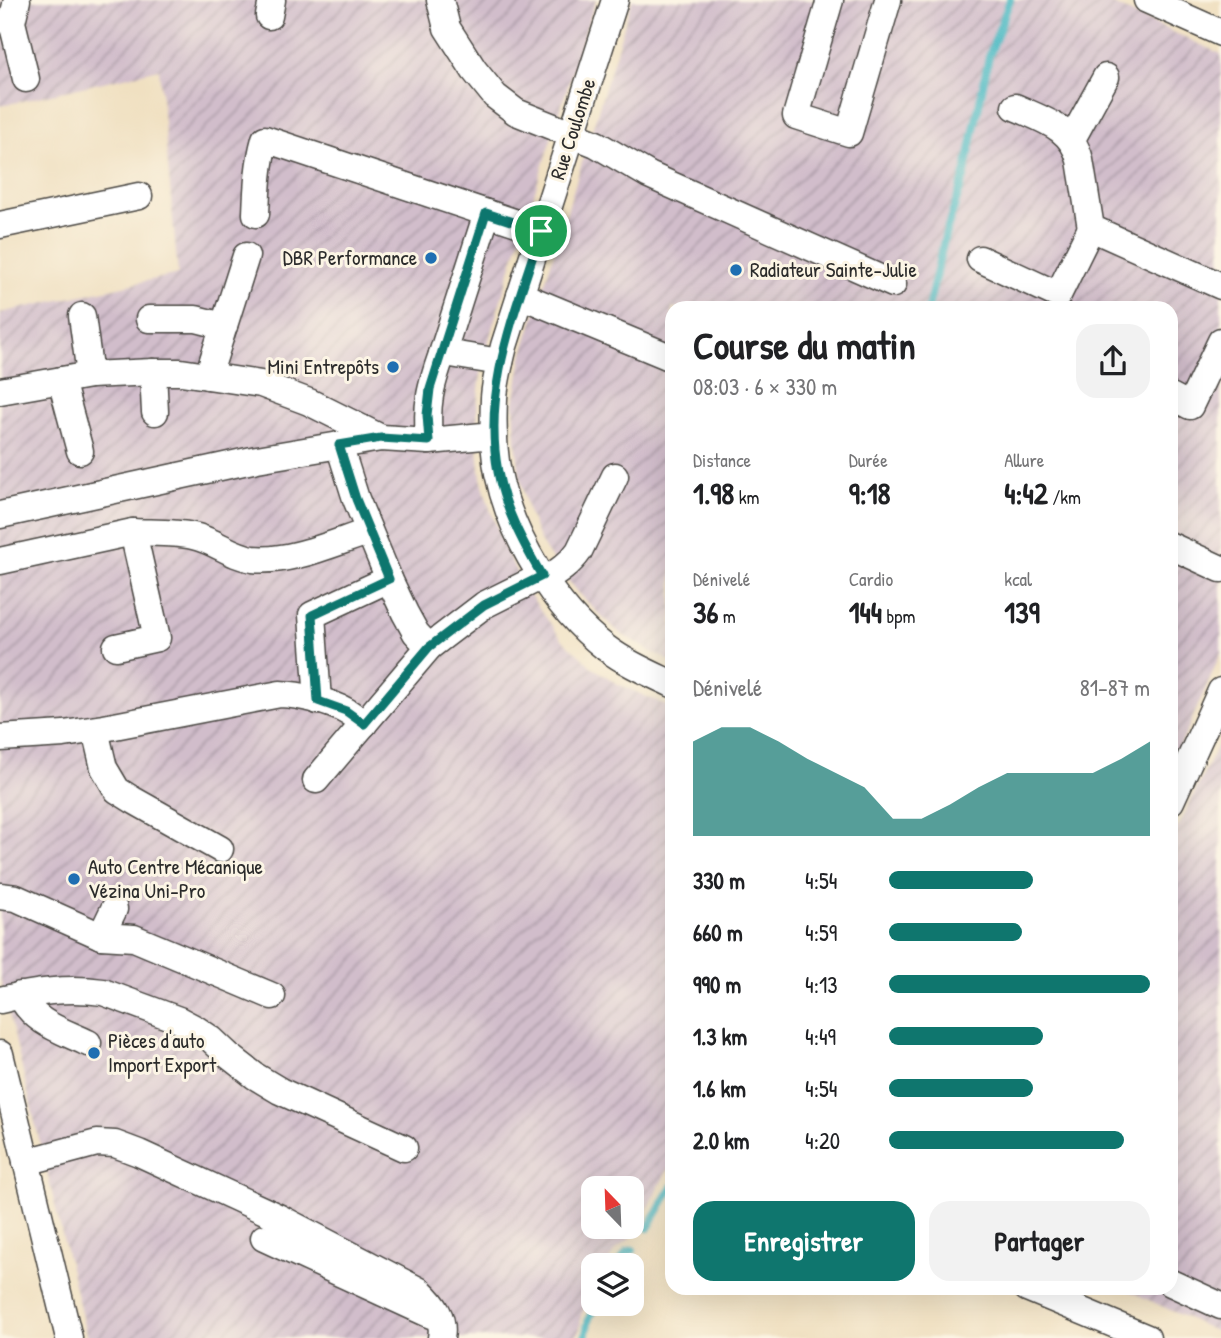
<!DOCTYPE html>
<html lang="fr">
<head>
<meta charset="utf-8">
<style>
	body { margin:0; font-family:"Patrick Hand",sans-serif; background:#f2f2f2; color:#202124; height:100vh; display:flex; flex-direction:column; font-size:26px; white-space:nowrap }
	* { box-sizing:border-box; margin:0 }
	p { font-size:23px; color:#757577 }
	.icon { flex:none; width:38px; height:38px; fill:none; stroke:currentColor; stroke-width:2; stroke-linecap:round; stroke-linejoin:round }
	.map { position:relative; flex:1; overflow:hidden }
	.details { position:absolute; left:665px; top:301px; width:513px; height:994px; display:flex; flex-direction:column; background:#fff; border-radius:21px; box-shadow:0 7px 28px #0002 }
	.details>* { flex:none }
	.needle { width:46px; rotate:337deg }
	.controls { position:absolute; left:581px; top:1176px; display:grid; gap:14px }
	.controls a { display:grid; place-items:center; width:63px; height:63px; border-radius:14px; background:#fff; box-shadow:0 7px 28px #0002; font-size:35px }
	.pin { position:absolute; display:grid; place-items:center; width:60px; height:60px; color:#fff; margin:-30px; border:4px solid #fff; border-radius:50%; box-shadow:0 2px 7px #0007 }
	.round { display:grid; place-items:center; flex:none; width:74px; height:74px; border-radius:21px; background:#f2f2f2 }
	.headline { display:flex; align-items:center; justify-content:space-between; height:119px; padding:0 28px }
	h1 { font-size:38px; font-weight:800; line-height:52px }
	.metrics { display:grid; grid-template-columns:repeat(3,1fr); gap:10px; height:119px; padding:7px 28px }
	.metrics div { display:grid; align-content:center }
	.metrics b { font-size:30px; font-weight:800 }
	.metrics small { font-size:19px; font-weight:400 }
	.metrics p { font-size:19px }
	.chart { height:196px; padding:14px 28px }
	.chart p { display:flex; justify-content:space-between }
	.chart svg { width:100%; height:126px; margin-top:7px; fill:#0f766e; opacity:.7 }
	.cta { display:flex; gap:14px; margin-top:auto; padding:14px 28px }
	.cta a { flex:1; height:80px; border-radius:21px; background:#0f766e; color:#fff; font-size:28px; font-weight:800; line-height:80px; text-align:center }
	.cta a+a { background:#f2f2f2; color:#202124 }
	ul { padding:0 28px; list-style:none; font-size:23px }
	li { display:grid; grid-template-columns:112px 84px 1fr; align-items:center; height:52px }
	li i { height:18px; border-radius:9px; background:#0f766e }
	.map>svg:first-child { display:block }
	.industrial { fill:url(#industrial-furrows); fill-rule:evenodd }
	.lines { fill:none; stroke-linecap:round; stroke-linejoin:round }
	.stream { stroke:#4bb9c4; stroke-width:8 }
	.minor-casing { stroke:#494642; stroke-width:29 }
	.minor { stroke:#fff; stroke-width:26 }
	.route-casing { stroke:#fff; stroke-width:14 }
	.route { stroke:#0f766e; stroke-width:9 }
	.poi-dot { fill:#1f6fb2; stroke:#fcf5e5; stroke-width:2.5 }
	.labels { text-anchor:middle; stroke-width:6; stroke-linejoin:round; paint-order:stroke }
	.street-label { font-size:21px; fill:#2b2b2b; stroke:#fcf5e5 }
	.poi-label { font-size:21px; fill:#2b2b2b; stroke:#fcf5e5; text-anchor:start }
</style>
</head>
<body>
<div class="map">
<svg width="1221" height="1338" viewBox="0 0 1221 1338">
	<defs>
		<pattern id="industrial-furrows" width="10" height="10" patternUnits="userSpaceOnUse" patternTransform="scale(1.75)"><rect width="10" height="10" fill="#d1bdcb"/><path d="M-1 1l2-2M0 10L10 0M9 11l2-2" fill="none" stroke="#aa9aa5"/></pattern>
	</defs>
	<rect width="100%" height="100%" fill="#fcf5e5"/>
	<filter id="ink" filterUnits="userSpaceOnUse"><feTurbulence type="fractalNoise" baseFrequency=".0143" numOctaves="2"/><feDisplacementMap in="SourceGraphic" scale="14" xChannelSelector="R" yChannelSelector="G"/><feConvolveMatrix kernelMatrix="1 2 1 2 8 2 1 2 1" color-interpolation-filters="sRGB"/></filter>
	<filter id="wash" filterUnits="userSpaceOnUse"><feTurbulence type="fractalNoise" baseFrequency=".00686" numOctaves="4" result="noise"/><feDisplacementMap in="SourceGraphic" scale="28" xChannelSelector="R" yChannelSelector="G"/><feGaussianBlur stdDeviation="1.57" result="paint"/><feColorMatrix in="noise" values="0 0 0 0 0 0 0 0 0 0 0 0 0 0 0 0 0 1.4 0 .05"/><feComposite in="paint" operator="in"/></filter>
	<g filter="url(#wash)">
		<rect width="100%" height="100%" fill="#f0e0c1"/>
		<g class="industrial">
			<path d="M 0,0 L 596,0 L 583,37 L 493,325 L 482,367 L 477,405 L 478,448 L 481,478 L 489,506 L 503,544 L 521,582 L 542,612 L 561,638 L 592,667 L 618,684 L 672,708 L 672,1162 L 631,1238 L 614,1251 L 607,1265 L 593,1265 L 593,1292 L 581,1315 L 580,1329 L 575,1338 L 87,1338 L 0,977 L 0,313 L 178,274 L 159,69 L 0,106 ZM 593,1188 L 632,1188 L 632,1227 L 593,1227 Z"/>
			<path d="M 632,0 L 1103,0 L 1221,54 L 1221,653 L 1171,767 L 1171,308 L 672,308 L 672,662 L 652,652 L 621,634 L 597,612 L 576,590 L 557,567 L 540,541 L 528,511 L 520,477 L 516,442 L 514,403 L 522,357 Z"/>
			<path d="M 1221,737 L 1221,1334 L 1123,1288 L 1171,1288 L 1171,835 L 1180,824 Z"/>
		</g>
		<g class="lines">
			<g class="stream">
				<path d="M 928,308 L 945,236 L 965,174 L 989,56 L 1010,0"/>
				<path d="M 648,1228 L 672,1187"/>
				<path d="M 618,1265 L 627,1252 L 633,1250"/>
				<path d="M 585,1338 L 589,1318 L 597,1304"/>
			</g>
		</g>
	</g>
	<g filter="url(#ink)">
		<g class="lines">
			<defs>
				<g id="minor">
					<path d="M 17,0 L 12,22 L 26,79"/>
					<path d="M 440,0 L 447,28 L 474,70 L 495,96 L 516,112 L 596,144 L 649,175 L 893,284"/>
					<path d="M 615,0 L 504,346 C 500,363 495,381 494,398 C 493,423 493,449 498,473 C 511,537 554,608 606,648 C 626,663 649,673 672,684"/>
					<path d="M 830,0 L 796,116 L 849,133 L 888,0"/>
					<path d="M 1147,0 L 1221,33"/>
					<path d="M 269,16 L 272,0"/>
					<path d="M 1015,107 C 1043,120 1072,127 1080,160 L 1091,228 L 1221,286"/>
					<path d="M 1072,139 L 1106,77"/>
					<path d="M 256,214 C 257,188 258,164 265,139 L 541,231"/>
					<path d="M 0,225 L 139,196"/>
					<path d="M 980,259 L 1058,295 L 1091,228"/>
					<path d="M 520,295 L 672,358"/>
					<path d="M 82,316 L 90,375"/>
					<path d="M 149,319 L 196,319 L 224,326"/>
					<path d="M 442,354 L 487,213"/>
					<path d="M 153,372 L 155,412"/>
					<path d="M 208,376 L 246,256"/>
					<path d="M 61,380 L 80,451"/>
					<path d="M 0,391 L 90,375 L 153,372 L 181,372 L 261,384 L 309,402 L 381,438"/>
					<path d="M 1171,396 L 1190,406 L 1221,341"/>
					<path d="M 494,435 L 429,441 C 426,404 430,388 442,354 L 451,354 L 500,362"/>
					<path d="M 339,445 L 356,499 L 389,579 L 405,613 L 416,633 L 429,647"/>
					<path d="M 0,515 L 257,459 L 381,438 L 429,441"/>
					<path d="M 133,532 C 152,533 174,532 193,536 C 214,540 231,556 253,559 C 290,563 333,543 368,532"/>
					<path d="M 1171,546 L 1221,569"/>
					<path d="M 0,561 L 133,532 L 157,638 L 116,647"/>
					<path d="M 545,580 C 558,572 570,564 579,551 L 615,476"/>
					<path d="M 318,701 L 312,615 L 389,579"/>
					<path d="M 95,730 L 104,768 L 117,790 L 133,800 L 220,849"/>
					<path d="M 0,738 L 64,734 L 104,728 L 280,694 C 300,695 329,701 346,711 C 352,714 358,720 364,724"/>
					<path d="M 316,780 L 429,647 L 484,605 L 542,576"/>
					<path d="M 1171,801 L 1221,691"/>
					<path d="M 0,896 L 16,898 L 101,936 L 134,938 L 272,996"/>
					<path d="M 101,936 L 114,909"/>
					<path d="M 20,995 C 35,1024 61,1030 88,1043"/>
					<path d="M 0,1000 C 35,992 67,987 103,992 L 179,1020 L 196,1029 L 211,1039 L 228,1055 L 255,1076 L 280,1091 L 404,1148"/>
					<path d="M 0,1054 L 69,1338"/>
					<path d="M 26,1162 L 97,1143 L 115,1144 L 139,1153 L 280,1218 L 420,1291 C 434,1304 445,1318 441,1338"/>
					<path d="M 264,1238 L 431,1315"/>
					<path d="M 1171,1283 L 1221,1306"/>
					<path d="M 1027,1288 L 1147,1338"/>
				</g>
			</defs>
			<use href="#minor" class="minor-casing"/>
			<use href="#minor" class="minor"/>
		</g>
	</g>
	<g class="lines" filter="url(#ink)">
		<defs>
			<path id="route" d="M 486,213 L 541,231 C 516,311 482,387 498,472 C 505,510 523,543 542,576 L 484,605 L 429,647 L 364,724 L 346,711 L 318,701 L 312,615 L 389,579 L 356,499 L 339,445 L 381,438 L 429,441 L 427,415 L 430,389 Z"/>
		</defs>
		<use href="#route" class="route-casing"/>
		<use href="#route" class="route"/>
	</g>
	<g class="poi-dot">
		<circle cx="431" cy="258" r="7"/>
		<circle cx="736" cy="270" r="7"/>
		<circle cx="393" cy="367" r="7"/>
		<circle cx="74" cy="879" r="7"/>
		<circle cx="94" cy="1053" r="7"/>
	</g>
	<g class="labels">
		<g class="street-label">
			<text transform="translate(573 129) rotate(-72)" y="7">Rue Coulombe</text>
		</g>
		<g class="poi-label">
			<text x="417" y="265" text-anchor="end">DBR Performance</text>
			<text x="750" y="277">Radiateur Sainte-Julie</text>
			<text x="379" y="374" text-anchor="end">Mini Entrepôts</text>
			<text x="88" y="874">Auto Centre Mécanique<tspan x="88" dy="24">Vézina Uni-Pro</tspan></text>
			<text x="108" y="1048">Pièces d'auto<tspan x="108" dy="24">Import Export</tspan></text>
		</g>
	</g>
</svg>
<div class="controls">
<a><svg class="needle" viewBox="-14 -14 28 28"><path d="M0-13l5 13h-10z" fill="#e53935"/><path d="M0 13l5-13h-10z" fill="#757577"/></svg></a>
<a><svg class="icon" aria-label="layers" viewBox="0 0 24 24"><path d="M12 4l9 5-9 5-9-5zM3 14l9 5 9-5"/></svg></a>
</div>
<div class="pin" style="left:541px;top:231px;background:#1e9e55"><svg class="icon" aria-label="arrive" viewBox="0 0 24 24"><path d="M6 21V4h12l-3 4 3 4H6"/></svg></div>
<section class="details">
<div class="headline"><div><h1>Course du matin</h1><p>08:03 · 6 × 330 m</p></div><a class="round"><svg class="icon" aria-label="share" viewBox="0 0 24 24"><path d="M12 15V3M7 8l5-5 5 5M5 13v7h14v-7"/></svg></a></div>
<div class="metrics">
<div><p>Distance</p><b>1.98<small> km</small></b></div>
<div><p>Durée</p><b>9:18</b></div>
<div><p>Allure</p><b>4:42<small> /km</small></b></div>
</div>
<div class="metrics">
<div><p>Dénivelé</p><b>36<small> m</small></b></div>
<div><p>Cardio</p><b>144<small> bpm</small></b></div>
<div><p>kcal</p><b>139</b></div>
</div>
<div class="chart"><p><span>Dénivelé</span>81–87 m</p>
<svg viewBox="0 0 160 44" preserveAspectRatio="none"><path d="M0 44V11L10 6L20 6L30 11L40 17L50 22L60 27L70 38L80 38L90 33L100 27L110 22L120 22L130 22L140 22L150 17L160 11V44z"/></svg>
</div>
<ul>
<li><b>330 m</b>4:54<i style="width:55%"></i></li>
<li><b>660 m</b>4:59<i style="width:51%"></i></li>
<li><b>990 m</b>4:13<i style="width:100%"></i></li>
<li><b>1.3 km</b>4:49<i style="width:59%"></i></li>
<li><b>1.6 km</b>4:54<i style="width:55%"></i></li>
<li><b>2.0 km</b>4:20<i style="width:90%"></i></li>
</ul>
<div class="cta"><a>Enregistrer</a><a>Partager</a></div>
</section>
</div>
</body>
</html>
